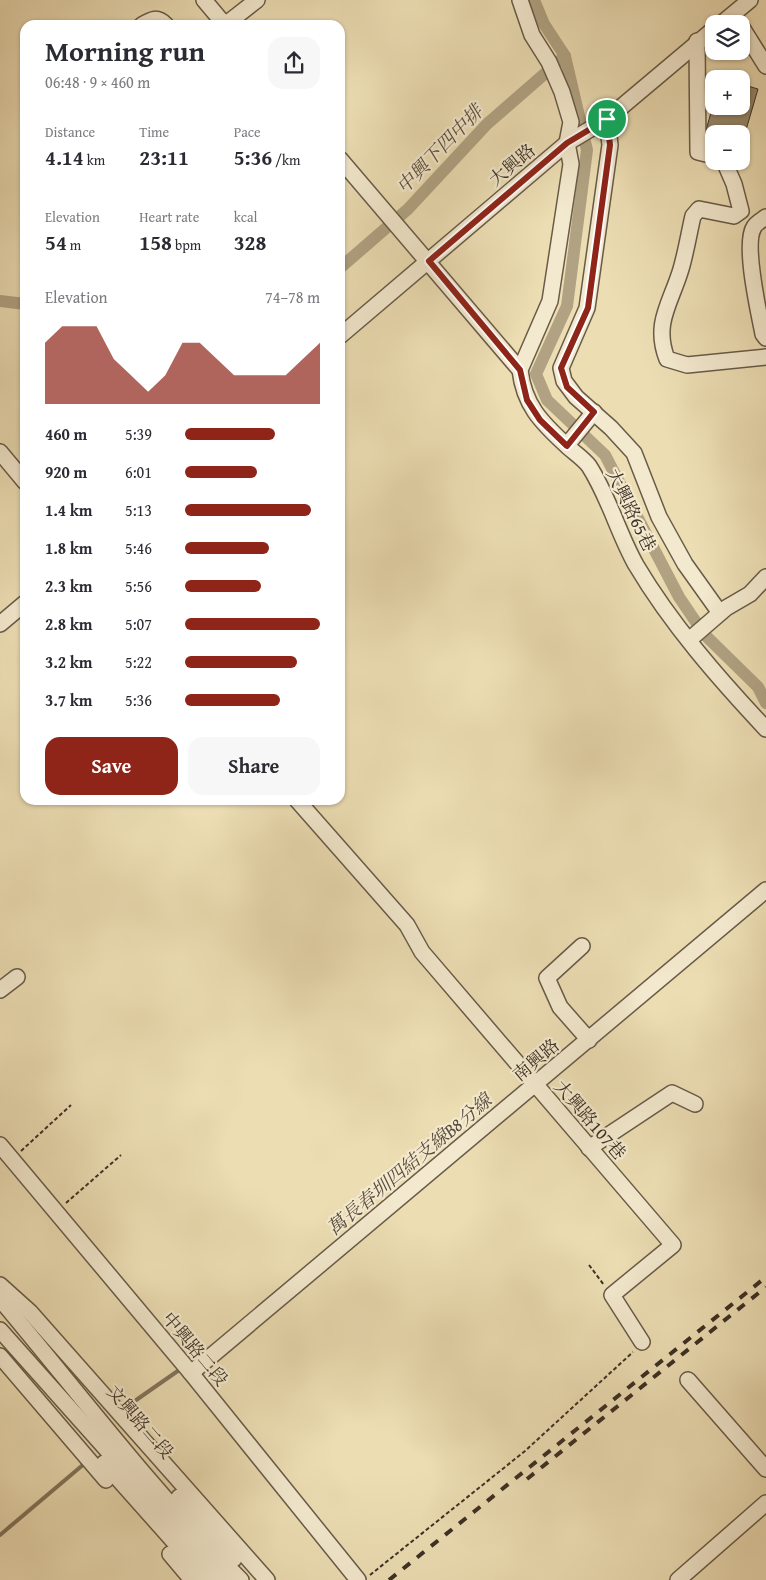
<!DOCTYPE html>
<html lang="en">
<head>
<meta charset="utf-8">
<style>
	body { margin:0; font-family:"Gentium Book Plus","Noto Serif TC",serif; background:#f7f7f7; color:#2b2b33; height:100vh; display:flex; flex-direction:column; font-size:19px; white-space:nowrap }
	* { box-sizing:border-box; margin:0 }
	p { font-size:16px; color:#7c7c81 }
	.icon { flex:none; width:28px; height:28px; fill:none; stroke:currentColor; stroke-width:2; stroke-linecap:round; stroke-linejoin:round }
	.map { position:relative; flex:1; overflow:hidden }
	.details { position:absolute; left:20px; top:20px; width:325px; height:785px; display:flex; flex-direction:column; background:#fff; border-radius:15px; box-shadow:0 1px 4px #0004 }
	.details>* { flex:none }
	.buttons { position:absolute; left:705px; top:15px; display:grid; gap:10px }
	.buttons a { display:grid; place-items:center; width:45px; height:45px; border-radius:10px; background:#fff; box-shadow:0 1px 4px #0004; font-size:25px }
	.pin { position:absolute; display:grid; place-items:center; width:42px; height:42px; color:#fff; margin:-21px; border:2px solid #fff; border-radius:50%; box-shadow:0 1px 5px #0007 }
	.round { display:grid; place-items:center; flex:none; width:52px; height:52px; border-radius:15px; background:#f7f7f7 }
	.headline { display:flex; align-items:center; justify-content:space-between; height:85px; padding:0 25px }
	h1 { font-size:28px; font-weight:700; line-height:38px }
	.figures { display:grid; grid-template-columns:repeat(3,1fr); gap:8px; height:85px; padding:5px 25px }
	.figures div { display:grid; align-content:center }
	.figures b { font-size:21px; font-weight:700 }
	.figures small { font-size:14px; font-weight:400 }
	.figures p { font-size:14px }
	.chart { height:140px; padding:10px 25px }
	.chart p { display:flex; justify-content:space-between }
	.chart svg { width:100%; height:90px; margin-top:5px; fill:#8f2418; opacity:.7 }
	.cta { display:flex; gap:10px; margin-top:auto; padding:10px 25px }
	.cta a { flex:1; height:58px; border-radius:15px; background:#8f2418; color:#fff; font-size:20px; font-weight:700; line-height:58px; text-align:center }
	.cta a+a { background:#f7f7f7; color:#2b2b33 }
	ul { padding:0 25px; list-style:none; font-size:16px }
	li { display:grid; grid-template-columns:80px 60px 1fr; align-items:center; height:38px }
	li i { height:12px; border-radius:6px; background:#8f2418 }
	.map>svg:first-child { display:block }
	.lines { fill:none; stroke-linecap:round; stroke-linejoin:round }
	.stream { stroke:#82745c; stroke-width:4 }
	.canal { stroke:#b0a282; stroke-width:12 }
	.building { fill:#988a6e; stroke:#3c3024 }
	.minor-casing { stroke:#685b48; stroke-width:18 }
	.path { stroke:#3c3024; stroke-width:2; stroke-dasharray:4 2.5; stroke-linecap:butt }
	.minor { stroke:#f3e9ce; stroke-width:15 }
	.rail { stroke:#3c3024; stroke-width:4; stroke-dasharray:9 9; stroke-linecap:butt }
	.route-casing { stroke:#fff; stroke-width:10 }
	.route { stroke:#8f2418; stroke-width:6 }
	.labels { text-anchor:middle; stroke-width:4.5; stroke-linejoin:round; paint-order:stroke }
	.street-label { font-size:18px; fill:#3c3024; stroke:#f3e9ce }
	.water-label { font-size:19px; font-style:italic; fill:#594c3c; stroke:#f3e9ce }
</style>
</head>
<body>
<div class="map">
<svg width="766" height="1580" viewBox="0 0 766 1580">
	<rect width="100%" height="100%" fill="#ecddb3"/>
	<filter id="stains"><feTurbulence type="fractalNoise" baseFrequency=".004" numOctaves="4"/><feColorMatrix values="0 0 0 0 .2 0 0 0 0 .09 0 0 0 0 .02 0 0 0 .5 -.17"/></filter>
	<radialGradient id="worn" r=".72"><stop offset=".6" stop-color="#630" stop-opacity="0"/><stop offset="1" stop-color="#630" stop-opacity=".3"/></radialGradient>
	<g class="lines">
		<g class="stream">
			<path d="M 129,1405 L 182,1368"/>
			<path d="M 0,1535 L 84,1464 L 82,1461"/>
		</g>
		<g class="canal">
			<path d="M 534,0 L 544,24 L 565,56 L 587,150 L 567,306 L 536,374 L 547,400 L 605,455 L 679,597 L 704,634 L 758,687 L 766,703"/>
			<path d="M 340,268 L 408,209 L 487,124 L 565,56"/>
			<path d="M 0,301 L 25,304"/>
		</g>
	</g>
	<path class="building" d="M 741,84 L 758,89 L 741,147 L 741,134 L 714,134 L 714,148 L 702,144 L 714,102 L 714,106 L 741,106 Z"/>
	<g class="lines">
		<defs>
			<g id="minor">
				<path d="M 204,0 L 225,25"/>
				<path d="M 520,0 L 532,35 L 549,62 L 562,92 L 571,122 L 567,143 L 571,164 L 550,301 L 520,370"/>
				<path d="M 721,24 L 750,0"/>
				<path d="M 142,25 C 152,19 157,16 166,25"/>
				<path d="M 225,25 L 257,0"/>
				<path d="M 741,26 L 766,66"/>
				<path d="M 697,41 L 698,152 L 714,156"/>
				<path d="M 607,119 L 610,145 L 587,308 L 561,368 L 564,381 L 576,397 L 611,428 L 634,453 L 659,517 L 685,564 L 720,613"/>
				<path d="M 340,159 L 520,370 C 524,405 541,422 566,445 C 573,452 583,458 589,466 C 609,497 618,533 636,565 C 671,624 719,679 766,729"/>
				<path d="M 724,161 L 734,184 L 741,211 L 734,216 L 699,209 L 693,216 C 689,233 686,252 681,269 C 671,303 653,323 667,359 L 687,365 L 766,357"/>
				<path d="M 766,217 C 762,220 756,223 754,227 C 743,244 759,313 763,334 L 766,338"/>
				<path d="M 340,336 L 567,143 L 607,119 L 714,29"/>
				<path d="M 567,445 L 594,412"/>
				<path d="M 0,452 L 25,482"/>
				<path d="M 0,624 L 25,603"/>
				<path d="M 689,640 L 726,608 L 750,594 L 766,577"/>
				<path d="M 297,800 L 407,925 L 422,952 L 673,1245 L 612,1295 L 642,1342"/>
				<path d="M 582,946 L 547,978 L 560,1007 L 589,1040"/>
				<path d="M 0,990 L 17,977"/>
				<path d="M 0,1145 L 191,1373 L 358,1580"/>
				<path d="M 589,1148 L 672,1093 L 695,1104"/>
				<path d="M 0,1285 L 30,1312 L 267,1580"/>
				<path d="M 0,1299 C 79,1393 154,1493 241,1580"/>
				<path d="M 0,1330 L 223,1580"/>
				<path d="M 0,1356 L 106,1480"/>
				<path d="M 191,1373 L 766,890"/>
				<path d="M 688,1380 L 766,1469"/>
				<path d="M 104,1463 L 208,1580"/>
				<path d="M 179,1497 L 234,1559"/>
				<path d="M 170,1554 L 192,1580"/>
				<path d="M 678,1580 L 766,1503"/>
			</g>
		</defs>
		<use href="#minor" class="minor-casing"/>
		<g class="path">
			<path d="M 21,1151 L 71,1105"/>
			<path d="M 66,1203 L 121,1155"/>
			<path d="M 589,1265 L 604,1285"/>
			<path d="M 370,1575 L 525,1451 L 633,1352"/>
		</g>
		<use href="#minor" class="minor"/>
		<g class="rail">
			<path d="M 527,1479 L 766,1287"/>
			<path d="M 389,1580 L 766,1277"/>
		</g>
	</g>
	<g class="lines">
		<defs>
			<path id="route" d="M 607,119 L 610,145 L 588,308 L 561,368 L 567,387 L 594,412 L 567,446 L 540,420 L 527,400 L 520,370 L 429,261 L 567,143 Z"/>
		</defs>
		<use href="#route" class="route-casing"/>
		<use href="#route" class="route"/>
	</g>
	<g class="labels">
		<g class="street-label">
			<text transform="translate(512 165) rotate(-40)" y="6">大興路</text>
			<text transform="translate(631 510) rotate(64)" y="6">大興路65巷</text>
			<text transform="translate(536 1060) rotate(-40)" y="6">南興路</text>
			<text transform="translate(590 1120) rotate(49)" y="6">大興路107巷</text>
			<text transform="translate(195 1349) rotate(50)" y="6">中興路二段</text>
			<text transform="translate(140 1422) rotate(49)" y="6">文興路二段</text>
		</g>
		<g class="water-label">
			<text transform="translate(439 149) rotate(-46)" y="7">中興下四中排</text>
			<text transform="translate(409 1164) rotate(-40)" y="7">萬長春圳四結支線B8分線</text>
		</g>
	</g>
	<rect width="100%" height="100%" filter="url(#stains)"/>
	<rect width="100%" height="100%" fill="url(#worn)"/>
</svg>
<div class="buttons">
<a><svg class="icon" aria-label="layers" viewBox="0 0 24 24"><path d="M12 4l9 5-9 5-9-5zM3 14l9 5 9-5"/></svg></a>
<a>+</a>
<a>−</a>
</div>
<div class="pin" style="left:607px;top:119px;background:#1e9e55"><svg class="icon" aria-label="arrive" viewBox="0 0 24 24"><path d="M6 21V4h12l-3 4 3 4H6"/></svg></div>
<section class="details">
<div class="headline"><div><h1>Morning run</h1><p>06:48 · 9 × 460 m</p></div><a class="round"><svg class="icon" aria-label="share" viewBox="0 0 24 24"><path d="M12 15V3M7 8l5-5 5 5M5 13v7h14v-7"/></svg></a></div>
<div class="figures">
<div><p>Distance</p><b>4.14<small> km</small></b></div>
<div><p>Time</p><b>23:11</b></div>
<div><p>Pace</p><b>5:36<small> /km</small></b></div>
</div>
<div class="figures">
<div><p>Elevation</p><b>54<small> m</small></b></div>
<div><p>Heart rate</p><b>158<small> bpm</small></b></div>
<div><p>kcal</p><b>328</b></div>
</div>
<div class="chart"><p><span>Elevation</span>74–78 m</p>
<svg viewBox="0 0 160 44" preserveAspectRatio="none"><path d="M0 44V14L10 6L20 6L30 6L40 22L50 30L60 38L70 30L80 14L90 14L100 22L110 30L120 30L130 30L140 30L150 22L160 14V44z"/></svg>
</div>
<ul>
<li><b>460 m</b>5:39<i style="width:67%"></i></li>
<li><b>920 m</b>6:01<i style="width:53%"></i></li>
<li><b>1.4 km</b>5:13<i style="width:93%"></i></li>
<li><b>1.8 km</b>5:46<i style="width:62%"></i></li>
<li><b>2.3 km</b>5:56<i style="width:56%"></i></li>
<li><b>2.8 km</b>5:07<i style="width:100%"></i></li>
<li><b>3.2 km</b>5:22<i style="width:83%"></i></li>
<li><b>3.7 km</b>5:36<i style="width:70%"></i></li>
</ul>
<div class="cta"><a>Save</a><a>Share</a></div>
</section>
</div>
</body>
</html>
